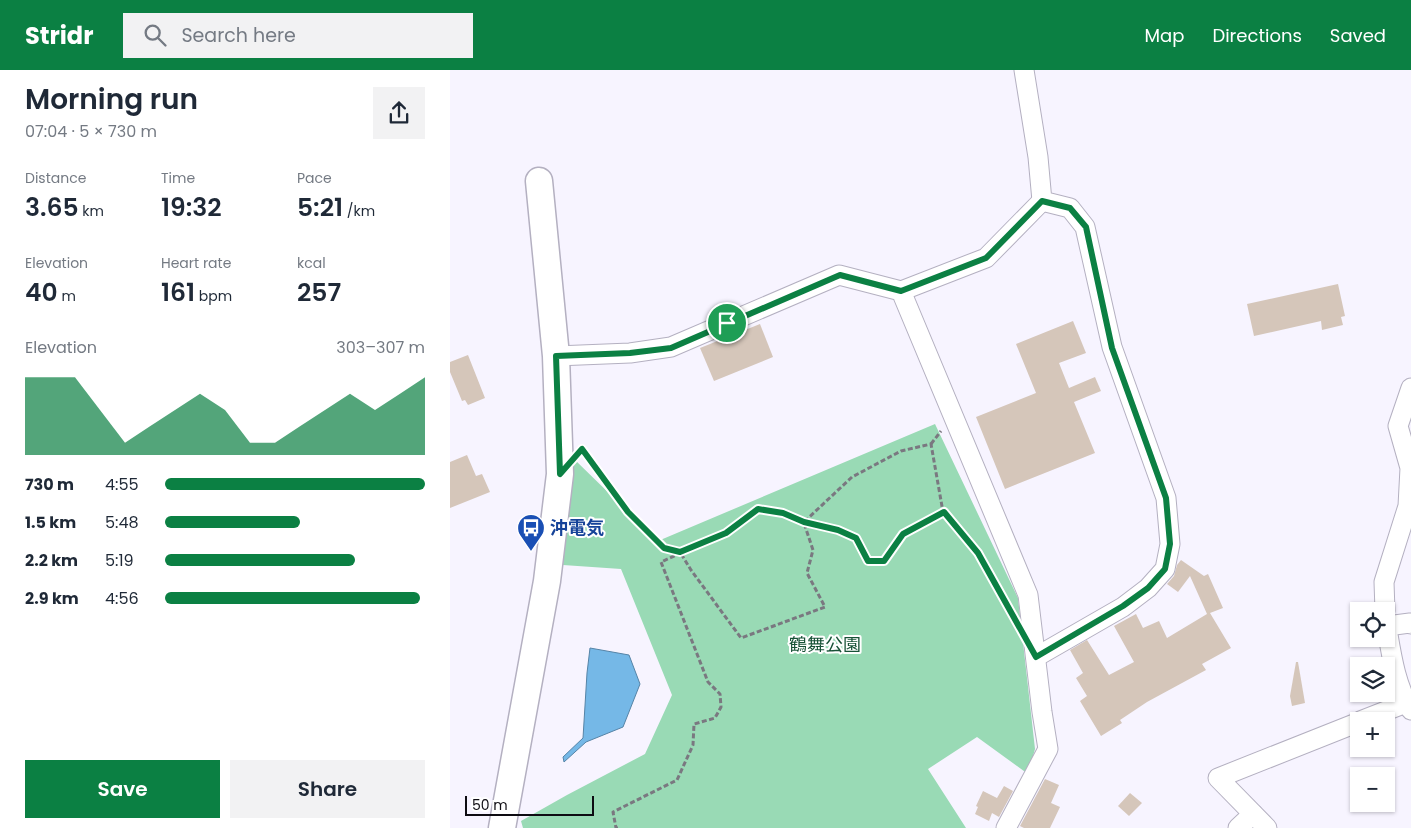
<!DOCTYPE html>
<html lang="en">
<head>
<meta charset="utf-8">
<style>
	body { margin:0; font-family:Poppins,"Noto Sans JP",sans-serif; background:#f2f2f3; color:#1f2937; height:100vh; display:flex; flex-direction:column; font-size:19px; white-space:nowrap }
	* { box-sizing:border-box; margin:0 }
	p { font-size:16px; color:#747a83 }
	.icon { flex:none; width:28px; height:28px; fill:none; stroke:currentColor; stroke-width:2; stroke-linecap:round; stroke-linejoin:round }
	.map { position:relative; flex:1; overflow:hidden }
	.panel { display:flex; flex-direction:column; background:#fff; width:450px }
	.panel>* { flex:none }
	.fabs { position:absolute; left:900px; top:532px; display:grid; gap:10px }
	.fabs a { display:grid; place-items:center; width:45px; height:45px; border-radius:0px; background:#fff; box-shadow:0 1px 4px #0004; font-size:25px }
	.scale { position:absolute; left:15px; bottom:12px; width:129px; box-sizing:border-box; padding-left:5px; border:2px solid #0e0c12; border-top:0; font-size:14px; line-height:18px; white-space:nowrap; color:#0e0c12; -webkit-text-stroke:4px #fff; paint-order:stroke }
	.pin { position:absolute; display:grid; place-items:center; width:42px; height:42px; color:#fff; margin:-21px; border:2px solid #fff; border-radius:50%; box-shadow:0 1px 5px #0007 }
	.round { display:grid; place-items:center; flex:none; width:52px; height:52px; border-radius:0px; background:#f2f2f3 }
	.summary { display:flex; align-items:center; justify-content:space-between; height:85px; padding:0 25px }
	h1 { font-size:28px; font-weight:600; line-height:38px }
	.stats { display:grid; grid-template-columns:repeat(3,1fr); gap:8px; height:85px; padding:5px 25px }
	.stats div { display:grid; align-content:center }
	.stats b { font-size:25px; font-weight:600 }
	.stats small { font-size:14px; font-weight:400 }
	.stats p { font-size:14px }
	.chart { height:140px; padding:10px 25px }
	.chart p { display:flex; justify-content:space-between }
	.chart svg { width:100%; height:90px; margin-top:5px; fill:#0b8043; opacity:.7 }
	.cta { display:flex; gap:10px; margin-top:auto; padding:10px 25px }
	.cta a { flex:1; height:58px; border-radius:0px; background:#0b8043; color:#fff; font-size:20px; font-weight:600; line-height:58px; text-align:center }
	.cta a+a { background:#f2f2f3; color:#1f2937 }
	ul { padding:0 25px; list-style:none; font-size:16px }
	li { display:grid; grid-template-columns:80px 60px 1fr; align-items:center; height:38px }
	li i { height:12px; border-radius:6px; background:#0b8043 }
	header { display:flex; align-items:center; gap:30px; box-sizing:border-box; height:70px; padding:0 25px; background:#0b8043; color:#fff }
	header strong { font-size:24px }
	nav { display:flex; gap:28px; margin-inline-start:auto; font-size:18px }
	.search { width:350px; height:45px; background:#f2f2f3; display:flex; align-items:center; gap:12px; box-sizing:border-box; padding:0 18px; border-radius:0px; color:#747a83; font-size:19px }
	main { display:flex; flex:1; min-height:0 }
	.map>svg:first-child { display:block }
	.green { fill:#99dab5 }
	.water { fill:#75b8e7; stroke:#5684a7 }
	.building { fill:#d5c6ba }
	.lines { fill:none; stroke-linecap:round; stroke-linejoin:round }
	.street-casing { stroke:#b4b0c1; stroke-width:21 }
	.secondary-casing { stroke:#b4b0c1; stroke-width:29 }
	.path { stroke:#7a7880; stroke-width:3; stroke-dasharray:5 2.5; stroke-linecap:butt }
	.street { stroke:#fff; stroke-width:19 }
	.secondary { stroke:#fff; stroke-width:26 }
	.route-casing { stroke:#fff; stroke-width:10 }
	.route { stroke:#0b8043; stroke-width:6 }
	.labels { text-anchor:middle; stroke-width:4; stroke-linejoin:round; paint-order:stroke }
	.transit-label { font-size:18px; font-weight:bold; fill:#164399; stroke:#fff; text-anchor:start }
	.park-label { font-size:18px; fill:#175136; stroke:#fff }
</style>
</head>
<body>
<header>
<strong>Stridr</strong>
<div class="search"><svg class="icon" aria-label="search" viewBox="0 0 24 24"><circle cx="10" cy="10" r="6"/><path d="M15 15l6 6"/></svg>Search here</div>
<nav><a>Map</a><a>Directions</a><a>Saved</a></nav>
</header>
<main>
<section class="panel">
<div class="summary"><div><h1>Morning run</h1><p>07:04 · 5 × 730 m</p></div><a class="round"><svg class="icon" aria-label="share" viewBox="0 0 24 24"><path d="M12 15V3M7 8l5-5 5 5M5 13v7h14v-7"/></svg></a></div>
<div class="stats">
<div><p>Distance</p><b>3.65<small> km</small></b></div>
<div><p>Time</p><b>19:32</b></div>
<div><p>Pace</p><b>5:21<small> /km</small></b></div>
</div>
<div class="stats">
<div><p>Elevation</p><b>40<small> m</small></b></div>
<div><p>Heart rate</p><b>161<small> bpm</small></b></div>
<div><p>kcal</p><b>257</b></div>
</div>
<div class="chart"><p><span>Elevation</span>303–307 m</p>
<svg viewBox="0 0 160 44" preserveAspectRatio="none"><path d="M0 44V6L10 6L20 6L30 22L40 38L50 30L60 22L70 14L80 22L90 38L100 38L110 30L120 22L130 14L140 22L150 14L160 6V44z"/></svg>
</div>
<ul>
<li><b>730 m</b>4:55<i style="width:100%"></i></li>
<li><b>1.5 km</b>5:48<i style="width:52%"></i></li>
<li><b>2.2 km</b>5:19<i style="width:73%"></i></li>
<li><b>2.9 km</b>4:56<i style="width:98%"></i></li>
</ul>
<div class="cta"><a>Save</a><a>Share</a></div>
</section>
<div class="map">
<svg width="961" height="758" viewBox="0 0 961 758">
	<rect width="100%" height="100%" fill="#f7f4ff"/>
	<path class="green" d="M 485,354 L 568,528 L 585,679 L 578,704 L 527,667 L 478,699 L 516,758 L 73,758 L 71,751 L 117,725 L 195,684 L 222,625 L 171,499 L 113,495 L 124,389 L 208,471 Z"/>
	<path class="water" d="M 140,578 L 179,585 L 190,614 L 173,657 L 136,672 L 114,692 L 113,687 L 133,668 L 137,603 Z"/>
	<g class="building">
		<path d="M 888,214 L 895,246 L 891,247 L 893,255 L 872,260 L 871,251 L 804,266 L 797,234 Z"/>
		<path d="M 623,251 L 636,283 L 609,293 L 619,318 L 645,307 L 651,321 L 624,332 L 645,383 L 555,419 L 526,347 L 586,323 L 566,274 Z"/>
		<path d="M 310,254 L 323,287 L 264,311 L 250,278 Z"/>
		<path d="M 18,285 L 35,328 L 18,335 L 15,330 L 12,331 L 0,302 L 0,292 Z"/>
		<path d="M 17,385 L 26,406 L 32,404 L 40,422 L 0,438 L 0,392 Z"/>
		<path d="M 731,490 L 754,506 L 758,504 L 773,538 L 760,543 L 781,578 L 752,594 L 756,600 L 697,632 L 670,650 L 672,653 L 651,666 L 630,631 L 637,626 L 626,608 L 633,603 L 620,580 L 637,570 L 659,605 L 684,592 L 664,556 L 686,544 L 693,558 L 709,551 L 717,568 L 757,544 L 740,506 L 728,522 L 717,514 L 724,506 L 727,495 Z"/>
		<path d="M 846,592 L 848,592 L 855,633 L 842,636 L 840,626 Z"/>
		<path d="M 595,709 L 609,715 L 601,733 L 610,737 L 600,758 L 574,758 L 570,756 Z"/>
		<path d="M 554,716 L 563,721 L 549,747 L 542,743 L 539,751 L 525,744 L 528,737 L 526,736 L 533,721 L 547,728 Z"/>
		<path d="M 680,723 L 692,733 L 679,746 L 668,736 Z"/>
	</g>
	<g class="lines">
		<defs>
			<g id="street">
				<path d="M 574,0 L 588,87 L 592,131 L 620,138 L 635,157 L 662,277 L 716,428 L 720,474 L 715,499 L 698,518 L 673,537 L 586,587"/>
				<path d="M 451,221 L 536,188 L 592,131"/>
				<path d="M 106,286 L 180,283 L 221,277 L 389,205 L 451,221 L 578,525 L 592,642 L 598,679 L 556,758"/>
				<path d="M 935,541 L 934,512 L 958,436 L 960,398 L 948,356 L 961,318"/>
				<path d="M 936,553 C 941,582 945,615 961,640"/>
				<path d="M 937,556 L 960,553 L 961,554"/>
				<path d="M 910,651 L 956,633"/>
				<path d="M 788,758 L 803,744"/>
				<path d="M 817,758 L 768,708 L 909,652"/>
			</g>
			<path id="secondary" d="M 52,758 L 97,511 L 110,404 L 106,286 L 89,111"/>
		</defs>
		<use href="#street" class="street-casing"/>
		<use href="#secondary" class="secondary-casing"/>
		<g class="path">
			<path d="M 481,374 L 491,361"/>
			<path d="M 130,380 L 132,379 L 178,442 L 214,478 L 230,482 L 241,500 L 291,568 L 375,537 L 357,503 L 363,480 L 354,453"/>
			<path d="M 493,442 L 528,483 L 562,546"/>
			<path d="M 168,758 L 166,758 L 163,742 L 227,710 L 243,675 L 244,654 L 265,648 L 271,637 L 270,624 L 258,612 L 211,492 L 276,463 L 308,439 L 333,443 L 354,452 L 388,460 L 406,468 L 418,491 L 434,491 L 453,464 L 493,442 L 481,374 L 451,381 L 402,407 L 354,452"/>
		</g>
		<use href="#street" class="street"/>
		<use href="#secondary" class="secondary"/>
	</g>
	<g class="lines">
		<defs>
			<path id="route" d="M 592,131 L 620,138 L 636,157 L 662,278 L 716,428 L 720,474 L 715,499 L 698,518 L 673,536 L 586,587 L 528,483 L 494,442 L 453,464 L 434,491 L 418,491 L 406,468 L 388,460 L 354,452 L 333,443 L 308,439 L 276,463 L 230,482 L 214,478 L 178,442 L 132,379 L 110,404 L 106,286 L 180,283 L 221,278 L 390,205 L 451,221 L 536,188 Z"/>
		</defs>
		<use href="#route" class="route-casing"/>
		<use href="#route" class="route"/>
	</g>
	<defs>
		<symbol id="bus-pin" viewBox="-11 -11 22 30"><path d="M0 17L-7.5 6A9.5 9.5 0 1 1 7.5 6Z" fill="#1a4fb4" stroke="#fff"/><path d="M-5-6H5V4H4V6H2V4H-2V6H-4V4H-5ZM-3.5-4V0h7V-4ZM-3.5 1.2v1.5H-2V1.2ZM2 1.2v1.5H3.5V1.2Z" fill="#fff"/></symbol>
	</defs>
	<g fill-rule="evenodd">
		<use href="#bus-pin" x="65" y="442" width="32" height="43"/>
	</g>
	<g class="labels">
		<g class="transit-label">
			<text x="100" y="464">沖電気</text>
		</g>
		<g class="park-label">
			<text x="375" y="581">鶴舞公園</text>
		</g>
	</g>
</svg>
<div class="fabs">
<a><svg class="icon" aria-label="locate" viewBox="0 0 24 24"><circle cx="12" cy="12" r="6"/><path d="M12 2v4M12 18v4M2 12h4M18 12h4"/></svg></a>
<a><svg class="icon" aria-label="layers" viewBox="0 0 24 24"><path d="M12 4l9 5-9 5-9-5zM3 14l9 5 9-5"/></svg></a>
<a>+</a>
<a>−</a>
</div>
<div class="scale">50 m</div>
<div class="pin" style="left:277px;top:253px;background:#1e9e55"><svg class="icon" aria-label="arrive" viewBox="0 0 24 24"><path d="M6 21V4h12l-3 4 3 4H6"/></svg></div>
</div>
</main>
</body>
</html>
